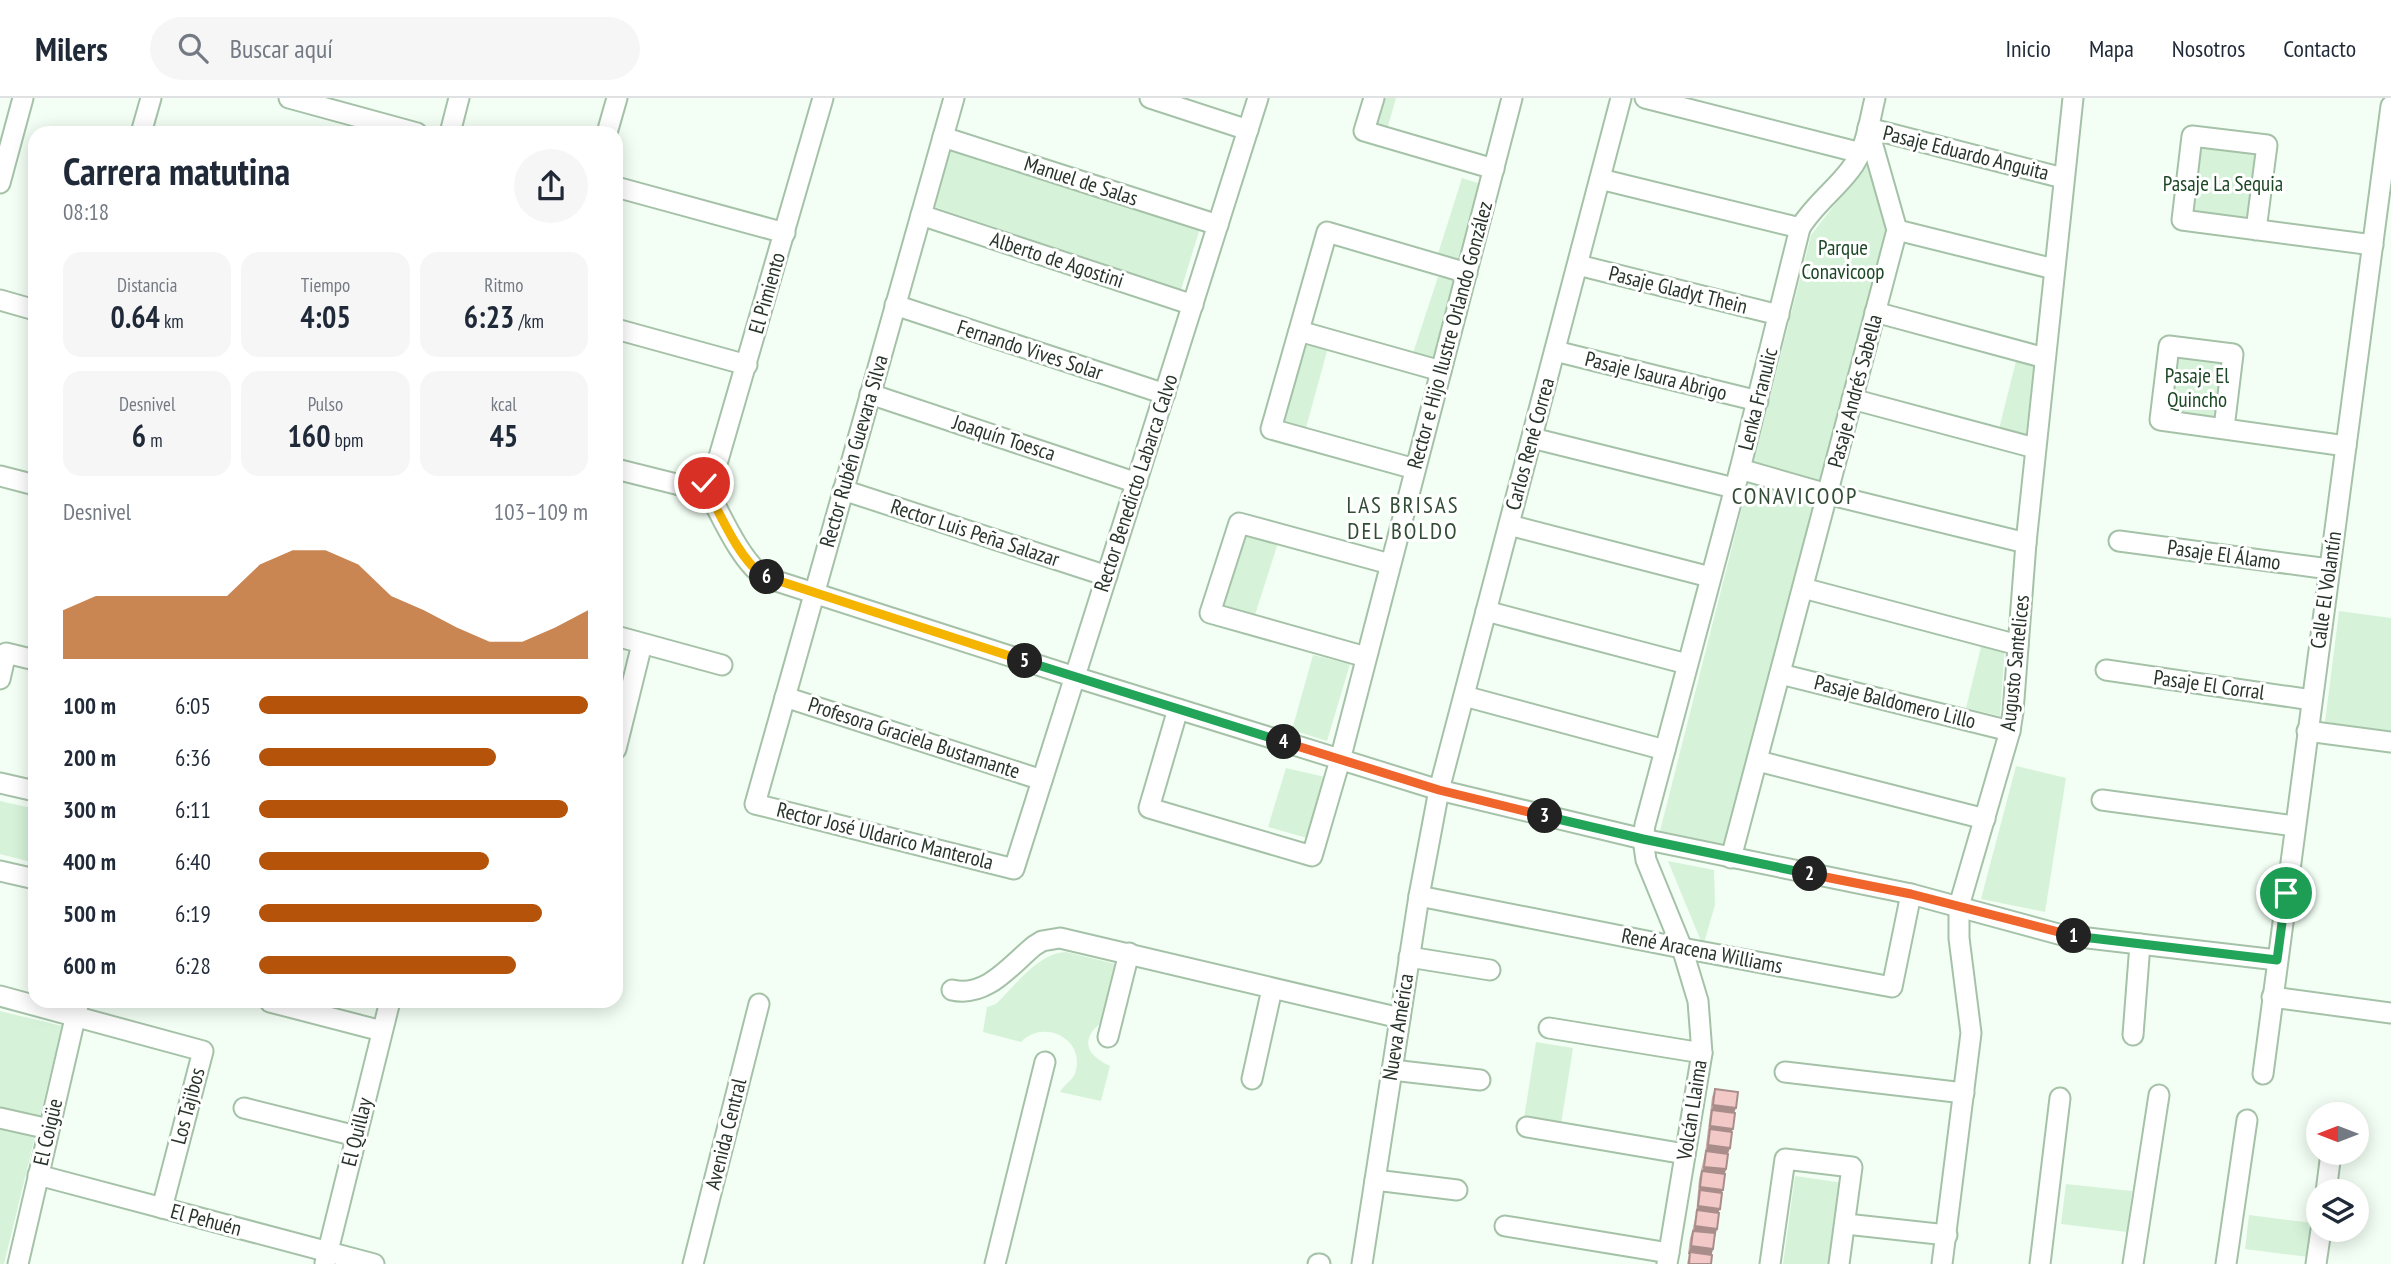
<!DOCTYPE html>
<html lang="es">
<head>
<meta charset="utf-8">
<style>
	body { margin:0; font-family:"PT Sans Narrow",sans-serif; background:#f6f6f7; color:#1f2937; height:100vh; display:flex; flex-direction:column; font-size:26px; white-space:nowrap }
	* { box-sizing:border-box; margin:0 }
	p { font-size:23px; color:#747a83 }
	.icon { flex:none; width:38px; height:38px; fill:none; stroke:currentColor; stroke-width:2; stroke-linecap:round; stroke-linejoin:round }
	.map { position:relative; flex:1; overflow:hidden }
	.drawer { position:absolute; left:28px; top:28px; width:595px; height:882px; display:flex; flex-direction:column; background:#fff; border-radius:21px; box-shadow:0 4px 18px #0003 }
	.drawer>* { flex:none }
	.needle { width:46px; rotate:270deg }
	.buttons { position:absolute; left:2306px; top:1004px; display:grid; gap:14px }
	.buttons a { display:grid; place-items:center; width:63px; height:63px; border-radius:50%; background:#fff; box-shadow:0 4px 18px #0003; font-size:35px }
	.pin { position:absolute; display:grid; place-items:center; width:60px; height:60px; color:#fff; margin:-30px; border:4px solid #fff; border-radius:50%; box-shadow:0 2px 7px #0007 }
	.km { position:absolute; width:35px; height:35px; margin:-18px; border-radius:50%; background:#222; color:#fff; font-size:19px; line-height:35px; text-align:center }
	.round { display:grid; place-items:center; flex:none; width:74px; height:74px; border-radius:37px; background:#f6f6f7 }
	.headline { display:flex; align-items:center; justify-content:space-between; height:119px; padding:0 35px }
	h1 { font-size:38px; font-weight:700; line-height:52px }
	.stats { display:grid; grid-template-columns:repeat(3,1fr); gap:10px; height:119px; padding:7px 35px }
	.stats div { display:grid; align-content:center; border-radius:18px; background:#f6f6f7; text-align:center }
	.stats b { font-size:30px; font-weight:700 }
	.stats small { font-size:19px; font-weight:400 }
	.stats p { font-size:19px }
	.chart { height:196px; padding:14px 35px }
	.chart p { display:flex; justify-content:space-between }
	.chart svg { width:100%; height:126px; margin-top:7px; fill:#b45309; opacity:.7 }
	ul { padding:0 35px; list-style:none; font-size:23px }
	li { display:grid; grid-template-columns:112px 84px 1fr; align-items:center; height:52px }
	li i { height:18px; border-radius:9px; background:#b45309 }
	header { display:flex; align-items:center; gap:42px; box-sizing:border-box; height:98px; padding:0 35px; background:#fff; border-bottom:2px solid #e0e1e3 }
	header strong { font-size:33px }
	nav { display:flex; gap:38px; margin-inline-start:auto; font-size:24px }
	.search { width:490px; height:63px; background:#f6f6f7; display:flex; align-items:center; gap:18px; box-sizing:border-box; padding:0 24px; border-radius:38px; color:#747a83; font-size:26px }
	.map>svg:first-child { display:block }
	.green { fill:#d6f3d9 }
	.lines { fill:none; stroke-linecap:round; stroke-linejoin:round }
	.minor-casing { stroke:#a5c2a8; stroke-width:23 }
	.minor { stroke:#fff; stroke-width:19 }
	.wall { fill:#d0adab }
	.shaded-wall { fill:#a98d8b }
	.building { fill:#f2c9c7; stroke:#a98d8b; stroke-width:2 }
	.split-1-casing { stroke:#fff; stroke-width:14 }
	.split-2-casing { stroke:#fff; stroke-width:14 }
	.split-3-casing { stroke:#fff; stroke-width:14 }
	.split-4-casing { stroke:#fff; stroke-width:14 }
	.split-5-casing { stroke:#fff; stroke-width:14 }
	.split-6-casing { stroke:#fff; stroke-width:14 }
	.split-7-casing { stroke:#fff; stroke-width:14 }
	.split-1 { stroke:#22a559; stroke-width:9 }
	.split-2 { stroke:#f0652b; stroke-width:9 }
	.split-3 { stroke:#22a559; stroke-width:9 }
	.split-4 { stroke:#f0652b; stroke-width:9 }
	.split-5 { stroke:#22a559; stroke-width:9 }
	.split-6 { stroke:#f5b400; stroke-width:9 }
	.split-7 { stroke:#f5b400; stroke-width:9 }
	.labels { text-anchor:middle; stroke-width:6; stroke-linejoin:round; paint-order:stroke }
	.street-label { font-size:21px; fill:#29352b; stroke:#fff }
	.park-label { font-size:21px; fill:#1d4825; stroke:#fff }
	.neighbourhood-label { font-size:23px; letter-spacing:2px; fill:#324c36; stroke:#fff }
</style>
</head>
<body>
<header>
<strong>Milers</strong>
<div class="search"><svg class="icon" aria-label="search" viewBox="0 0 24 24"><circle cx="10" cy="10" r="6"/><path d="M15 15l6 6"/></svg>Buscar aquí</div>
<nav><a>Inicio</a><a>Mapa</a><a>Nosotros</a><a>Contacto</a></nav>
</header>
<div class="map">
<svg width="2391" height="1166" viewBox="0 0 2391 1166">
	<rect width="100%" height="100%" fill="#f3fff4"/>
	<g class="green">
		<path d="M 1377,0 L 1396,0 L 1386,35 L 1368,30 Z"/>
		<path d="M 2198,46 L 2258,53 L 2249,126 L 2188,118 Z"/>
		<path d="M 951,50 L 1200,130 L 1181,192 L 935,109 Z"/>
		<path d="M 1873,57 L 1888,134 L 1724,752 L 1659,737 L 1811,137 Z"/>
		<path d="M 1462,80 L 1484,87 L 1463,166 L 1437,159 Z"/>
		<path d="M 1438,179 L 1460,183 L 1434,264 L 1412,258 Z"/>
		<path d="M 1300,237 L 1329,246 L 1304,337 L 1275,329 Z"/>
		<path d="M 2175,255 L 2227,262 L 2219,324 L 2167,318 Z"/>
		<path d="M 2017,259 L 2034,264 L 2026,337 L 1999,331 Z"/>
		<path d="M 1243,434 L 1278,445 L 1254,520 L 1220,511 Z"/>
		<path d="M 2339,513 L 2391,520 L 2391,633 L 2325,624 Z"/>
		<path d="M 1983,541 L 2005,547 L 2000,618 L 1966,610 Z"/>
		<path d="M 1313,557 L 1350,566 L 1327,643 L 1292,632 Z"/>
		<path d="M 2016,668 L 2066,680 L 2045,814 L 1981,801 Z"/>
		<path d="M 1286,670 L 1325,679 L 1307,740 L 1268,729 Z"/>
		<path d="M 0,703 L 35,711 L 35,765 L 0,756 Z"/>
		<path d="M 1668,763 L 1714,772 L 1715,807 L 1703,848 Z"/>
		<path d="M 1066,854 L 1116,866 C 1112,883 1111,905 1103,921 C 1101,926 1095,929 1092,934 C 1081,951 1096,961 1110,968 L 1101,1003 L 1060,994 C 1065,985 1074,982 1076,972 C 1084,939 1042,921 1021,944 L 983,934 L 987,909 L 996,906 C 1015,888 1038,855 1066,854 Z"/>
		<path d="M 0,913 L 62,928 L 4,1166 L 0,1166 Z"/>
		<path d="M 1536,944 L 1573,950 L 1561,1026 L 1524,1020 Z"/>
		<path d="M 1795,1078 L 1844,1085 L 1832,1166 L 1783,1166 Z"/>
		<path d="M 2066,1086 L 2132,1093 L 2127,1134 L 2061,1126 Z"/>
		<path d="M 2249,1117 L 2313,1125 L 2309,1159 L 2245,1151 Z"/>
	</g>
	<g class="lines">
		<defs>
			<g id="minor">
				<path d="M 289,0 L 417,35"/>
				<path d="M 954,0 L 755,706 L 1014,771 L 1258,0"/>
				<path d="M 1150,0 L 1248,32"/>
				<path d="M 1374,0 L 1364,33 L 1494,71"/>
				<path d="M 1645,0 L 1861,55"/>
				<path d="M 1868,30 L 2063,80"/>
				<path d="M 141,35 L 151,0"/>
				<path d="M 450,35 L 459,0"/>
				<path d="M 607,35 L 617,0"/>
				<path d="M 943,39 L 1218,127"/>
				<path d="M 1600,81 L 1800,130"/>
				<path d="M 0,85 L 23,0"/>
				<path d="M 616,89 L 785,135"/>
				<path d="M 921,117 L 1193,207"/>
				<path d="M 1897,132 L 2054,171"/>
				<path d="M 2256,132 L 2267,47 L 2192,38 L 2182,122 L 2373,147"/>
				<path d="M 1578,167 L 1779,217"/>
				<path d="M 0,202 L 35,212"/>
				<path d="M 895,207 L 1165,296"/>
				<path d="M 1875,214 L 2045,260"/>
				<path d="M 616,231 L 747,267"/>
				<path d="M 1299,233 L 1441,273"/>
				<path d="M 1555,253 L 1758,303"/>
				<path d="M 870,296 L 1137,385"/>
				<path d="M 1852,301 L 2035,350"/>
				<path d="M 2224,330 L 2233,256 L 2169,248 L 2160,322 L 2346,348"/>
				<path d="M 1532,340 L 1734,390"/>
				<path d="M 616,371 L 688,389 L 704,385 L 714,376 L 823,0"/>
				<path d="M 1415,371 L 1271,331 L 1327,134 L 1467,175"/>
				<path d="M 1740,371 L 1827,396 L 2026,445"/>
				<path d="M 0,378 L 35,387"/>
				<path d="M 704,385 C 718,411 742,468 767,480 L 1075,579 L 1439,692 L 1643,741 L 1911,796 L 2062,837 L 2277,862"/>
				<path d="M 843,392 L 1107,478"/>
				<path d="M 1509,427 L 1710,479"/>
				<path d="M 2119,443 L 2329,471"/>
				<path d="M 1803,490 L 2018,547"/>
				<path d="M 1486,513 L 1687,566"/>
				<path d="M 616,538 L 722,567"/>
				<path d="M 1366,559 L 1210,515 L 1239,425 L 1390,466"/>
				<path d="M 2106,572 L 2312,602"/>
				<path d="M 1780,576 L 2010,633"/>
				<path d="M 0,581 L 6,555 L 35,562"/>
				<path d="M 1464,598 L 1665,652"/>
				<path d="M 785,599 L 1042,682"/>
				<path d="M 1178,611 L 1149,710 L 1312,758 L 1340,662 L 1512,0"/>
				<path d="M 2307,633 L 2391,644"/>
				<path d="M 616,651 L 642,546"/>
				<path d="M 1758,663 L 1985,721"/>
				<path d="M 0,685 L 35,693"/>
				<path d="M 2102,702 L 2295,728"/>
				<path d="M 1731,760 L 1897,132 L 1868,30"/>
				<path d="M 0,773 L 35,781"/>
				<path d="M 1419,798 L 1682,850 L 1892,889 L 1911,796"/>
				<path d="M 1409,859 L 1490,872"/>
				<path d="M 952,892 C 986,900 1010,868 1034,848 L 1042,843 L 1060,840 L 1400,920"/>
				<path d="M 0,898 L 203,953 L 162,1110"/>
				<path d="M 2272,899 L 2391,915"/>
				<path d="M 270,904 L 382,933"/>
				<path d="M 1549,930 L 1702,955"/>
				<path d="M 2133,937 L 2140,846"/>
				<path d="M 1108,939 L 1129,855"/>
				<path d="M 1392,972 L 1480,982"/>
				<path d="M 1785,974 L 1964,995"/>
				<path d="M 2263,976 L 2391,8"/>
				<path d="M 1252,981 L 1272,891"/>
				<path d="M 244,1010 L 356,1038"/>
				<path d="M 0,1020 L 49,1031"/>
				<path d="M 1527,1029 L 1685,1056"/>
				<path d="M 38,1077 L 374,1166"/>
				<path d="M 1375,1082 L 1457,1092"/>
				<path d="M 2326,1094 L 2331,1055"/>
				<path d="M 1846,1126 L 1947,1137"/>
				<path d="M 1505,1128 L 1669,1155"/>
				<path d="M 325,1165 L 390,903"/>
				<path d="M 18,1166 L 79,903"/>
				<path d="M 693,1166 L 759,906"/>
				<path d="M 995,1166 L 1045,964"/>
				<path d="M 1318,1166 L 1320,1166"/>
				<path d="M 1362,1166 L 1419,798 L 1439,692 L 1621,0"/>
				<path d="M 1667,1166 L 1702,955 L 1698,903 L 1682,850 L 1646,762 L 1643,741 L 1645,727 L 1740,371 L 1800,130 C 1813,108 1834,93 1850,72 C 1866,52 1869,25 1875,0"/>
				<path d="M 1770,1166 L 1785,1061 L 1852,1069 L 1839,1166"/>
				<path d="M 1942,1166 L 1971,935 L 1959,840 L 1959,808 L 2010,633 L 2013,614 L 2026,445 L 2073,0"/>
				<path d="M 2040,1166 L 2060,1000"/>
				<path d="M 2133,1166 L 2159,997"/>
				<path d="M 2226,1166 L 2247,1022"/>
				<path d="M 2316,1166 L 2321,1132"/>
			</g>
		</defs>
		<use href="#minor" class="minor-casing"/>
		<use href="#minor" class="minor"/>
	</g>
	<path class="wall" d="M 1715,991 L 1734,1015 L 1730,1050 L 1728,1056 L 1713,1151 L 1711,1157 L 1711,1166 L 1687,1166 L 1689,1156 L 1688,1156 L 1690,1140 L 1692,1134 L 1696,1116 L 1699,1081 L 1705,1055 L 1712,999 Z"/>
	<g class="shaded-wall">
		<path d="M 1713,1007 L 1736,1010 L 1733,1018 L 1712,1012 L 1711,1015 Z"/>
		<path d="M 1710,1028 L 1733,1031 L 1730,1038 L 1710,1031 L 1708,1036 Z"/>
		<path d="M 1708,1047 L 1730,1050 L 1727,1057 L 1705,1055 Z"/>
		<path d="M 1704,1069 L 1726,1071 L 1724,1079 L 1702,1073 L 1701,1076 Z"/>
		<path d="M 1700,1089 L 1723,1092 L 1720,1099 L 1700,1092 L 1698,1097 Z"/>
		<path d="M 1698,1108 L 1720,1111 L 1717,1118 L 1697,1112 L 1695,1116 Z"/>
		<path d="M 1695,1128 L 1717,1131 L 1715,1139 L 1692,1136 Z"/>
		<path d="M 1691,1148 L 1713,1151 L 1711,1159 L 1688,1156 Z"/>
	</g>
	<g class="building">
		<path d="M 1715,991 L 1738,994 L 1736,1010 L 1713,1007 Z"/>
		<path d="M 1712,1012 L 1735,1015 L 1733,1031 L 1710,1028 Z"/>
		<path d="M 1710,1031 L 1732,1034 L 1730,1050 L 1708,1047 Z"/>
		<path d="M 1706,1053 L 1728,1056 L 1726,1071 L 1704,1069 Z"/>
		<path d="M 1702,1073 L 1725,1076 L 1723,1092 L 1700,1089 Z"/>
		<path d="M 1700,1092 L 1722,1095 L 1720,1111 L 1698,1108 Z"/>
		<path d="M 1697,1112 L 1719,1115 L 1717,1131 L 1695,1128 Z"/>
		<path d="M 1693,1133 L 1715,1135 L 1713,1151 L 1691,1148 Z"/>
		<path d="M 1690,1154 L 1712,1157 L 1711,1166 L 1689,1166 Z"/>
	</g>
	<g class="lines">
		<defs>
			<path id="split-1" d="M 2074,838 L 2277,862 L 2286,795"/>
			<path id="split-2" d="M 1810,776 L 1911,796 L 2074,838"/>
			<path id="split-3" d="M 1545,718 L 1643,741 L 1810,776"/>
			<path id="split-4" d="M 1284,644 L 1439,692 L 1545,718"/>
			<path id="split-5" d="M 1025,563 L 1284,644"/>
			<path id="split-6" d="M 767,479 L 1025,563"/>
			<path id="split-7" d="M 704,385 C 717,410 742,469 767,479"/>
		</defs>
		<use href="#split-1" class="split-1-casing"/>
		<use href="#split-2" class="split-2-casing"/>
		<use href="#split-3" class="split-3-casing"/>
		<use href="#split-4" class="split-4-casing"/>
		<use href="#split-5" class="split-5-casing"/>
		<use href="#split-6" class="split-6-casing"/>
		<use href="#split-7" class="split-7-casing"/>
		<use href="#split-1" class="split-1"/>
		<use href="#split-2" class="split-2"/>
		<use href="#split-3" class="split-3"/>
		<use href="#split-4" class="split-4"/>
		<use href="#split-5" class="split-5"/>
		<use href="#split-6" class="split-6"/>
		<use href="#split-7" class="split-7"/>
	</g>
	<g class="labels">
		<g class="street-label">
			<text transform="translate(1966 55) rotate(14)" y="7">Pasaje Eduardo Anguita</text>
			<text transform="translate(1081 83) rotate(18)" y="7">Manuel de Salas</text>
			<text transform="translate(1057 162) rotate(18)" y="7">Alberto de Agostini</text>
			<text transform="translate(1678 192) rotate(14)" y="7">Pasaje Gladyt Thein</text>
			<text transform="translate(767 195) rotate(-74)" y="7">El Pimiento</text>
			<text transform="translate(1450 237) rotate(-75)" y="7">Rector e Hijo Ilustre Orlando González</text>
			<text transform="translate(1030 252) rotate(18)" y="7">Fernando Vives Solar</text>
			<text transform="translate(1656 278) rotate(14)" y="7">Pasaje Isaura Abrigo</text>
			<text transform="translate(1855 293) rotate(-75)" y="7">Pasaje Andrés Sabella</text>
			<text transform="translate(1758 301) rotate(-76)" y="7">Lenka Franulic</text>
			<text transform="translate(1004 340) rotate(18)" y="7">Joaquín Toesca</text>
			<text transform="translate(1530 346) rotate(-75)" y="7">Carlos René Correa</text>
			<text transform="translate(854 353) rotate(-74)" y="7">Rector Rubén Guevara Silva</text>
			<text transform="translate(1136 385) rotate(-72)" y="7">Rector Benedicto Labarca Calvo</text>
			<text transform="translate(975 435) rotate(18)" y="7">Rector Luis Peña Salazar</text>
			<text transform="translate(2224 457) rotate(8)" y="7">Pasaje El Álamo</text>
			<text transform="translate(2326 492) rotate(-82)" y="7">Calle El Volantín</text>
			<text transform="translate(2015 565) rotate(-84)" y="7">Augusto Santelices</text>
			<text transform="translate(2209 587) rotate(8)" y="7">Pasaje El Corral</text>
			<text transform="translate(1895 604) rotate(14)" y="7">Pasaje Baldomero Lillo</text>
			<text transform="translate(914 640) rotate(18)" y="7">Profesora Graciela Bustamante</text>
			<text transform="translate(885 738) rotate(14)" y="7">Rector José Uldarico Manterola</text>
			<text transform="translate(1702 853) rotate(11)" y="7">René Aracena Williams</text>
			<text transform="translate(1398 929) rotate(-81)" y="7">Nueva América</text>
			<text transform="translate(188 1008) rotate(-75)" y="7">Los Tajibos</text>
			<text transform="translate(1692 1012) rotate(-81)" y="7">Volcán Llaima</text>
			<text transform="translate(48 1034) rotate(-77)" y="7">El Coigüe</text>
			<text transform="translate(357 1034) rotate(-76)" y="7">El Quillay</text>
			<text transform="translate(726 1036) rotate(-76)" y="7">Avenida Central</text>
			<text transform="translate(206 1122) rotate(15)" y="7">El Pehuén</text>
		</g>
		<g class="park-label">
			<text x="2223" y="93">Pasaje La Sequia</text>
			<text x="1843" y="157">Parque<tspan x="1843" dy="24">Conavicoop</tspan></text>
			<text x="2197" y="285">Pasaje El<tspan x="2197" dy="24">Quincho</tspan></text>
		</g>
		<g class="neighbourhood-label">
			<text x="1795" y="406">CONAVICOOP</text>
			<text x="1403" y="415">LAS BRISAS<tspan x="1403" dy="26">DEL BOLDO</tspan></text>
		</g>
	</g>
</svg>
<div class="buttons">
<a><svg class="needle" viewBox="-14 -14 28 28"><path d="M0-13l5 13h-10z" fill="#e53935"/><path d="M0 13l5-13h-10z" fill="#747a83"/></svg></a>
<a><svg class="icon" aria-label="layers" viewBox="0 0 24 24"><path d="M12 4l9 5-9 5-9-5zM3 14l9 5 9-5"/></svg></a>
</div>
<div class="pin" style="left:2286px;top:795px;background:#1e9e55"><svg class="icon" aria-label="arrive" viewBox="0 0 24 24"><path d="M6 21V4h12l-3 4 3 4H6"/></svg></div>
<div class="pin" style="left:704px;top:385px;background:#d93025"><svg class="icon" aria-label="check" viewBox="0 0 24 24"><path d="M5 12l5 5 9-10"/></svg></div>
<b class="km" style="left:2074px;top:838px">1</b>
<b class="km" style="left:1810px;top:776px">2</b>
<b class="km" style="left:1545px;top:718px">3</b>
<b class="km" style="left:1284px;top:644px">4</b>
<b class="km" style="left:1025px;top:563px">5</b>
<b class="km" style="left:767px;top:479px">6</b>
<section class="drawer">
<div class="headline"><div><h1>Carrera matutina</h1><p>08:18</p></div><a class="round"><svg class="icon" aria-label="share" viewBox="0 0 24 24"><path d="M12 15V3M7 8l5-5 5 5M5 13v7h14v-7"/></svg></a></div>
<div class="stats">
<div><p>Distancia</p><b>0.64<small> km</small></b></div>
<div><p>Tiempo</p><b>4:05</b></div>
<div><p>Ritmo</p><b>6:23<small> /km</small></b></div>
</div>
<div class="stats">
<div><p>Desnivel</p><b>6<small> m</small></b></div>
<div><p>Pulso</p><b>160<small> bpm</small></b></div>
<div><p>kcal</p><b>45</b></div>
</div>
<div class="chart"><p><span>Desnivel</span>103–109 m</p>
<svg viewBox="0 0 160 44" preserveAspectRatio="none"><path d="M0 44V27L10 22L20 22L30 22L40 22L50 22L60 11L70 6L80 6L90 11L100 22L110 27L120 33L130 38L140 38L150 33L160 27V44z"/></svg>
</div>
<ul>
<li><b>100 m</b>6:05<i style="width:100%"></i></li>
<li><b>200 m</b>6:36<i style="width:72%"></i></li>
<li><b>300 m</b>6:11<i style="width:94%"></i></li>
<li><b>400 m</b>6:40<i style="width:70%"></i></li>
<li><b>500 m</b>6:19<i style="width:86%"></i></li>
<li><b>600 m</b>6:28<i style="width:78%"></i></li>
</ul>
</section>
</div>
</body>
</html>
